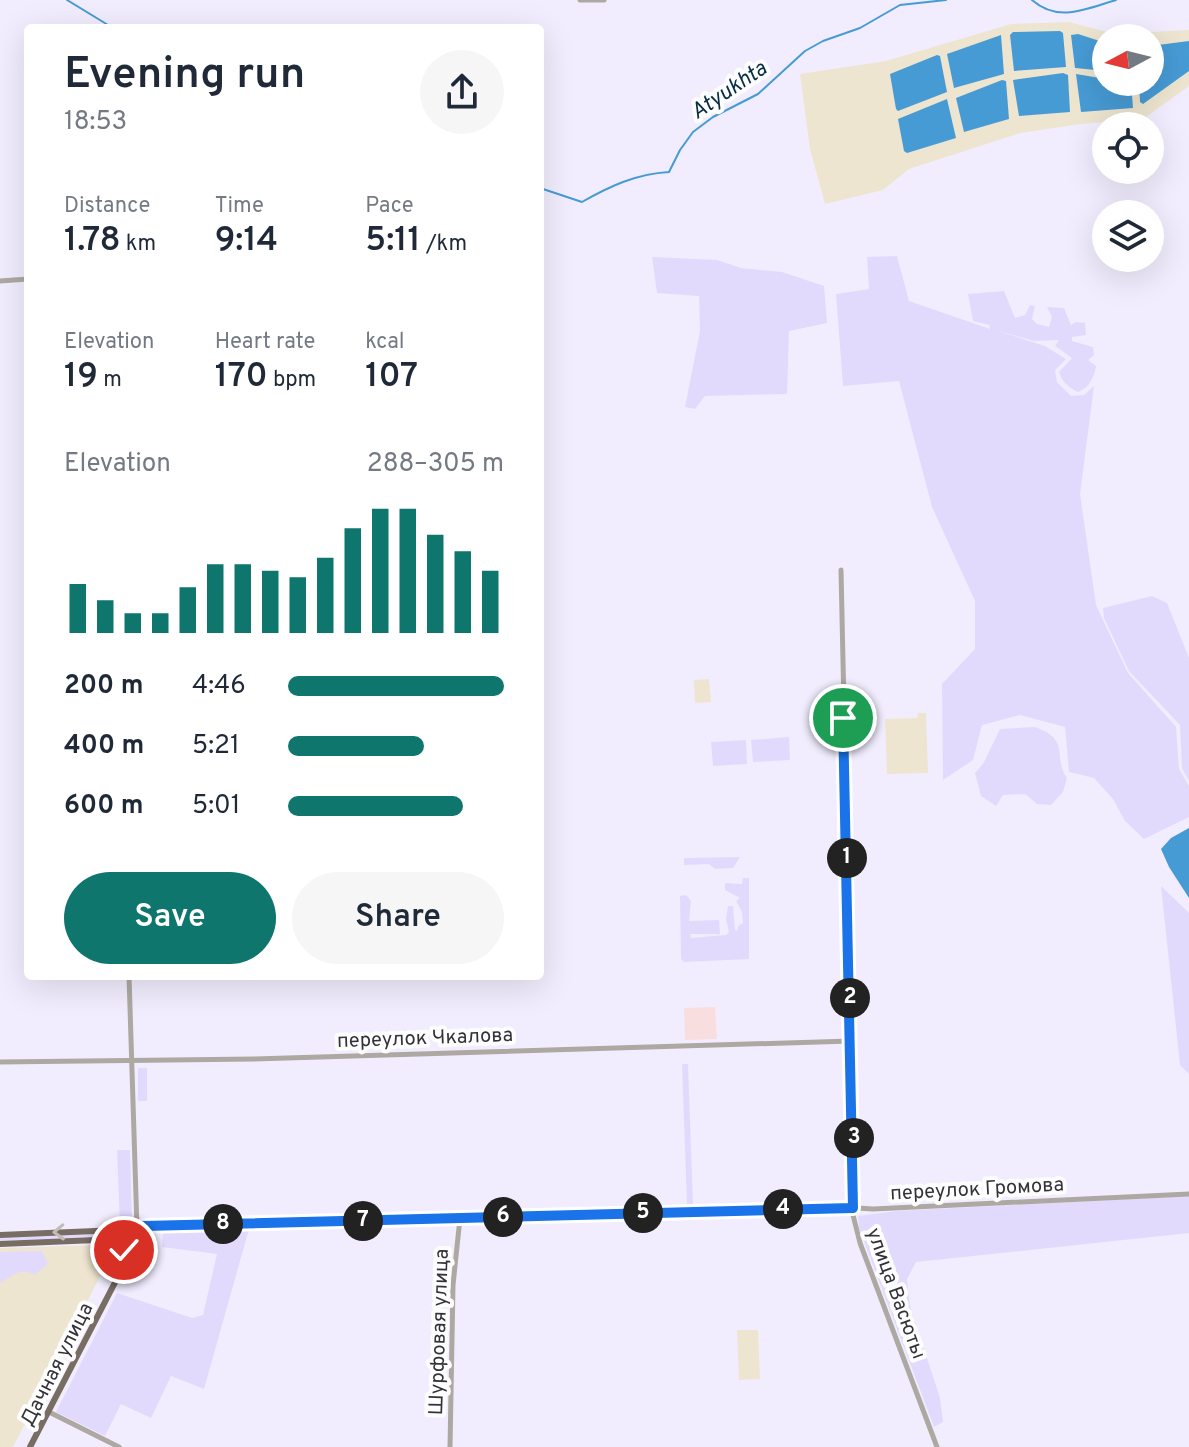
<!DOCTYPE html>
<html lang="en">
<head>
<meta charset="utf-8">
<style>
	body { margin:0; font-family:Overpass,sans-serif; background:#f6f6f7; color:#1f2937; height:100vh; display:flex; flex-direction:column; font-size:30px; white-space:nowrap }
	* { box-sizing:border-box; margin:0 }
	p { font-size:26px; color:#747a83 }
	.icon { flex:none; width:44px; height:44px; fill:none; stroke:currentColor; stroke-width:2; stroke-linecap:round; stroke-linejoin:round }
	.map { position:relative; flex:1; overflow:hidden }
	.details { position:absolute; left:24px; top:24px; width:520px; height:956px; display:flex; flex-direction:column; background:#fff; border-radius:8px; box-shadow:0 8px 32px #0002 }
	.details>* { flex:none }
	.needle { width:52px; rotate:263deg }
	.controls { position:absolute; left:1092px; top:24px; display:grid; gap:16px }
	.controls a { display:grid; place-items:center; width:72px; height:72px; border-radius:50%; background:#fff; box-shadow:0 8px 32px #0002; font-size:40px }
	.pin { position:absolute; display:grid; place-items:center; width:68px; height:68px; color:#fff; margin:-34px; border:4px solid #fff; border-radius:50%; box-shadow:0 2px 8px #0007 }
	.km { position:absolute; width:40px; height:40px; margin:-20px; border-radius:50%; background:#222; color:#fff; font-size:22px; line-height:40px; text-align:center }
	.round { display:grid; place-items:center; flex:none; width:84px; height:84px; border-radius:42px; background:#f6f6f7 }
	.overview { display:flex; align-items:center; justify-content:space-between; height:136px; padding:0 40px }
	h1 { font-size:44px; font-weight:600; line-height:60px }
	.figures { display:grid; grid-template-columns:repeat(3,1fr); gap:12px; height:136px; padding:8px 40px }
	.figures div { display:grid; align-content:center }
	.figures b { font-size:34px; font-weight:600 }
	.figures small { font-size:22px; font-weight:400 }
	.figures p { font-size:22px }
	.chart { height:224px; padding:16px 40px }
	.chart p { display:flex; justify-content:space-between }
	.chart svg { width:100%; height:144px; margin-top:8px; stroke:#0f766e; stroke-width:6 }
	.action { display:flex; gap:16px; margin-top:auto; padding:16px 40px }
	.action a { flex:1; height:92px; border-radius:48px; background:#0f766e; color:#fff; font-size:32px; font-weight:600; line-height:92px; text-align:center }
	.action a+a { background:#f6f6f7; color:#1f2937 }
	ul { padding:0 40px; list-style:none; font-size:26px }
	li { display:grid; grid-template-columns:128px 96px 1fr; align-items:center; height:60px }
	li i { height:20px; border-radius:10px; background:#0f766e }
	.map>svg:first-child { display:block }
	.commercial { fill:#f9dedf }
	.industrial { fill:#eee5d0; fill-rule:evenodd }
	.green { fill:#e2dafd }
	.water { fill:#479bd5 }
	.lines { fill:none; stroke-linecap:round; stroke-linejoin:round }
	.stream { stroke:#479bd5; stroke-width:2 }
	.minor { stroke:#aea8a3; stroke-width:5 }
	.major { stroke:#776d63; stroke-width:6 }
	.oneway { stroke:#c1bcb8 }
	.route-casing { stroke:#fff; stroke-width:16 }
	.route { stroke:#1a73e8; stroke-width:10 }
	.labels { text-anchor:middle; stroke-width:8; stroke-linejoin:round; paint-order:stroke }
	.street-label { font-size:20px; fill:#343239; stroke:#fdfdfd }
	.water-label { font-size:22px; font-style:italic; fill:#072d44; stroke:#fdfdfd }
</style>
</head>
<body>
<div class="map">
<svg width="1189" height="1447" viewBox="0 0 1189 1447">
	<rect width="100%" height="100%" fill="#f1edfe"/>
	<path class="commercial" d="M 715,1007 L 717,1039 L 685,1040 L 684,1008 Z"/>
	<g class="industrial">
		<path d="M 1069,22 L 1114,34 L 1189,30 L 1189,86 L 1143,119 L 1081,124 L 1020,133 L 909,169 L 883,190 L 825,204 L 810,149 L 800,74 L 886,61 L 1011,24 ZM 1106,38 L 1150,38 L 1150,82 L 1106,82 Z"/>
		<path d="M 709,679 L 711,702 L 695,703 L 694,680 Z"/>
		<path d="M 918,713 L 926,713 L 928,773 L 887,774 L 885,719 L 917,718 Z"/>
		<path d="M 100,1245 L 111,1255 L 13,1447 L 0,1447 L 0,1248 Z"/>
		<path d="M 737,1330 L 758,1330 L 760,1379 L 739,1380 Z"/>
	</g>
	<g class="green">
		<path d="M 897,256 L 909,301 L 990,329 L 989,325 L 973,321 L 968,294 L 1004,291 L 1015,318 L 1025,315 L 1030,305 L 1035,306 L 1032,319 L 1037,324 L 1049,327 L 1052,317 L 1047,307 L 1064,308 L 1071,325 L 1076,322 L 1085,323 L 1086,335 L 1072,337 L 1072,341 L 1093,347 L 1094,355 L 1088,360 L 1096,366 C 1094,378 1089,388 1078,392 C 1069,388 1062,382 1059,372 L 1072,358 L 1055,346 L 1059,340 L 1034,341 L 995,330 L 1045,346 L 1066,359 L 1055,370 L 1057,382 L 1071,396 L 1084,395 L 1094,386 L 1080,494 L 1096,605 L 1128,673 L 1176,727 L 1179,769 L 1189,786 L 1189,817 L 1144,839 L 1125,821 L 1113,799 L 1094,778 L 1069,772 L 1065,727 L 1020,715 L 982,725 L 973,760 L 943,780 L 942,684 L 975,649 L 975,601 L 932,507 L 899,381 L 843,386 L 836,294 L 869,289 L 867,257 Z"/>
		<path d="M 652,257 L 717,260 L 741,268 L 782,272 L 824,286 L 827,323 L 789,331 L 787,394 L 705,396 L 695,409 L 685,407 L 700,331 L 699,296 L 657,293 Z"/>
		<path d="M 1152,596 L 1167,603 L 1189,658 L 1189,781 L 1182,768 L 1180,725 L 1129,671 L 1104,618 L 1103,608 Z"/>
		<path d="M 1035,727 C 1072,740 1052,757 1067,778 L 1063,792 L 1051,805 L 1037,804 L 1025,794 L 1003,795 L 996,806 L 981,796 L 975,773 L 983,764 L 1000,729 Z"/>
		<path d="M 789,737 L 790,760 L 753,762 L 751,740 Z"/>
		<path d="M 746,740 L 747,764 L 713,766 L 711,742 Z"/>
		<path d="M 740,857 L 733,868 L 715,869 L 709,864 L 684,865 L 684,858 Z"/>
		<path d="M 743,878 L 749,878 L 749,959 L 684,962 L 681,959 L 680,896 L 686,895 L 691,901 L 689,921 L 719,920 L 720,934 L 690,934 L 691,938 L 726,935 L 729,932 L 726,919 L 728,906 L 733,906 L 735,930 L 737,931 L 738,926 L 743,923 L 742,912 L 736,901 L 740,898 L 725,890 L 725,883 L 742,884 Z"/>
		<path d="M 1161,886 L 1189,913 L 1189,1074 L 1180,1065 Z"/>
		<path d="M 682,1064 L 688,1064 L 693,1204 L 687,1205 Z"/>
		<rect x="138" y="1068" width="9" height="33"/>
		<path d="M 117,1150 L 130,1150 L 132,1225 L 120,1225 Z"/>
		<path d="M 1189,1196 L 1189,1233 L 916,1262 L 907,1279 L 910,1306 L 940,1398 L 943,1422 L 934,1427 L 859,1228 L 858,1216 L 896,1211 Z"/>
		<path d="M 249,1229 L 204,1389 L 171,1376 L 151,1418 L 121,1404 L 105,1436 L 56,1412 L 117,1293 L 192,1318 L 203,1315 L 217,1254 L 162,1247 L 163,1230 Z"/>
		<path d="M 116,1232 L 116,1236 L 0,1241 L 0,1236 Z"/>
		<path d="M 42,1251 L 48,1264 L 35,1275 C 18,1267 14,1276 0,1283 L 0,1252 Z"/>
	</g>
	<g class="water">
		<path d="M 1060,31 L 1063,33 L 1066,67 L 1014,71 L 1010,35 L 1013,32 Z"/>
		<path d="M 1078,34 L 1106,43 L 1106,71 L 1075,68 L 1071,35 Z"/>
		<path d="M 1001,35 L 1004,74 L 954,88 L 947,54 Z"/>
		<path d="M 1189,41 L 1189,71 L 1143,104 L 1140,102 L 1139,82 L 1150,82 L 1150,46 Z"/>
		<path d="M 937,55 L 940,56 L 947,92 L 898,111 L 896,109 L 890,74 Z"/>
		<path d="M 1063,73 L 1068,75 L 1070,112 L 1019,116 L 1013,80 Z"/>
		<path d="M 1076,74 L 1106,79 L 1106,82 L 1131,82 L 1133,108 L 1081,112 Z"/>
		<path d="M 1002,80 L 1006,81 L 1009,119 L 964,132 L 956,98 Z"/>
		<path d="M 947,99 L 956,138 L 907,153 L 904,151 L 898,119 Z"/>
		<path d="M 1189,828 L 1189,898 L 1169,867 L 1161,849 L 1171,838 Z"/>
	</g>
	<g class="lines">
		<g class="stream">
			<path d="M 67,0 L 113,28"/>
			<path d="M 1032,0 C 1058,23 1086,9 1116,0"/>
			<path d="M 540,188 L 582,202 C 610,186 636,174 669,172 L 680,150 L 693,132 L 713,117 L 758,94 L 805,51 L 823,41 L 860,28 L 900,5 L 946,0"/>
		</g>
		<g class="minor">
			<path d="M 580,0 L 604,0"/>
			<path d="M 0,281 L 28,279"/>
			<path d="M 841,570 L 854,1161 L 853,1215 L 860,1243 L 937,1447"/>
			<path d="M 129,976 L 137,1228 L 130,1250"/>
			<path d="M 0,1062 L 254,1059 L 851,1041"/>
			<path d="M 119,1229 L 144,1226 L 841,1207 L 873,1209 L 1189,1194"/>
			<path d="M 49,1412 L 119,1447"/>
			<path d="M 450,1447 L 453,1285 L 460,1218"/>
		</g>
		<g class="major">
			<path d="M 0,1235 L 119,1230 C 133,1239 129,1254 123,1267 L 30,1447"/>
			<path d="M 118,1239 L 124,1247 L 123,1257"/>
			<path d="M 0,1244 L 120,1239"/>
		</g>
	</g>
	<defs><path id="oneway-chevron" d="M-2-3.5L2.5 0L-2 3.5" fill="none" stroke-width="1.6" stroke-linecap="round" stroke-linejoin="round" transform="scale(2)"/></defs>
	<use class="oneway" href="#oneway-chevron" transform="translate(59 1232) rotate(178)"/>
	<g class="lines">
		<defs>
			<path id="route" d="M 124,1250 L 118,1239 L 144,1226 L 853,1208 L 843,718"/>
		</defs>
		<use href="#route" class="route-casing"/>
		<use href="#route" class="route"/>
	</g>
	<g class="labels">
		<g class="street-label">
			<text transform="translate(425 1037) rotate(-2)" y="7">переулок Чкалова</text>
			<text transform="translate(977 1188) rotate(-3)" y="7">переулок Громова</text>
			<text transform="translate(897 1293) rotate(70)" y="7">улица Васюты</text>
			<text transform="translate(438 1332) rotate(-88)" y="7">Шурфовая улица</text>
			<text transform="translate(56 1364) rotate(-63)" y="7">Дачная улица</text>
		</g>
		<g class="water-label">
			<text transform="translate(728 89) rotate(-34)" y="8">Atyukhta</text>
		</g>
	</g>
</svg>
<div class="controls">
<a><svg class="needle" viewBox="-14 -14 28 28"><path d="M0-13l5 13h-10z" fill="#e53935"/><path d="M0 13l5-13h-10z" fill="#747a83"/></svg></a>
<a><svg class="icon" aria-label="locate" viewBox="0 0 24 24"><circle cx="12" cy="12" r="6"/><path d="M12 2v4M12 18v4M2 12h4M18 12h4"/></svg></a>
<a><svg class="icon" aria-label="layers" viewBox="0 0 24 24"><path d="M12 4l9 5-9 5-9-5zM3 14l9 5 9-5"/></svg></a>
</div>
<div class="pin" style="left:843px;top:718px;background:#1e9e55"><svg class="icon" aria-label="arrive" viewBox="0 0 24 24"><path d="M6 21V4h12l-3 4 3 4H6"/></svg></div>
<div class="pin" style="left:124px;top:1250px;background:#d93025"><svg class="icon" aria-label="check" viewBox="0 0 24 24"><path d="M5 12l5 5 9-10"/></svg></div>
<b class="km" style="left:847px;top:858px">1</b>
<b class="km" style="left:850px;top:998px">2</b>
<b class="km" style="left:854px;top:1138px">3</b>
<b class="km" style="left:783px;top:1209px">4</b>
<b class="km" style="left:643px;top:1213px">5</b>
<b class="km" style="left:503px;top:1217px">6</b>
<b class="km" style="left:363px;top:1221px">7</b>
<b class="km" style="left:223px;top:1224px">8</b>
<section class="details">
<div class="overview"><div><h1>Evening run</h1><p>18:53</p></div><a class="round"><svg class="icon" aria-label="share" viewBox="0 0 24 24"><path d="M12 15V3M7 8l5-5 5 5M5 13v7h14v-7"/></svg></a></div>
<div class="figures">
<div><p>Distance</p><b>1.78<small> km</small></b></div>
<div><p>Time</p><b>9:14</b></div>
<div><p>Pace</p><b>5:11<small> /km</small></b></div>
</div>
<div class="figures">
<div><p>Elevation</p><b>19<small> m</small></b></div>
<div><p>Heart rate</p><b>170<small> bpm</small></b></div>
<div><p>kcal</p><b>107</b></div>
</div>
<div class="chart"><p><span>Elevation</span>288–305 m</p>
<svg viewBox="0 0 160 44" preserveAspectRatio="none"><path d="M5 44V29M15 44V34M25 44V38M35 44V38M45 44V30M55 44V23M65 44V23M75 44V25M85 44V27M95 44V21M105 44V12M115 44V6M125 44V6M135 44V14M145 44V19M155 44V25"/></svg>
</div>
<ul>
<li><b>200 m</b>4:46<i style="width:100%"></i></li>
<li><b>400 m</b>5:21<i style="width:63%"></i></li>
<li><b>600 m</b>5:01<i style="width:81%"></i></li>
</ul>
<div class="action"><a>Save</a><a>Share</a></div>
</section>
</div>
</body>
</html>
